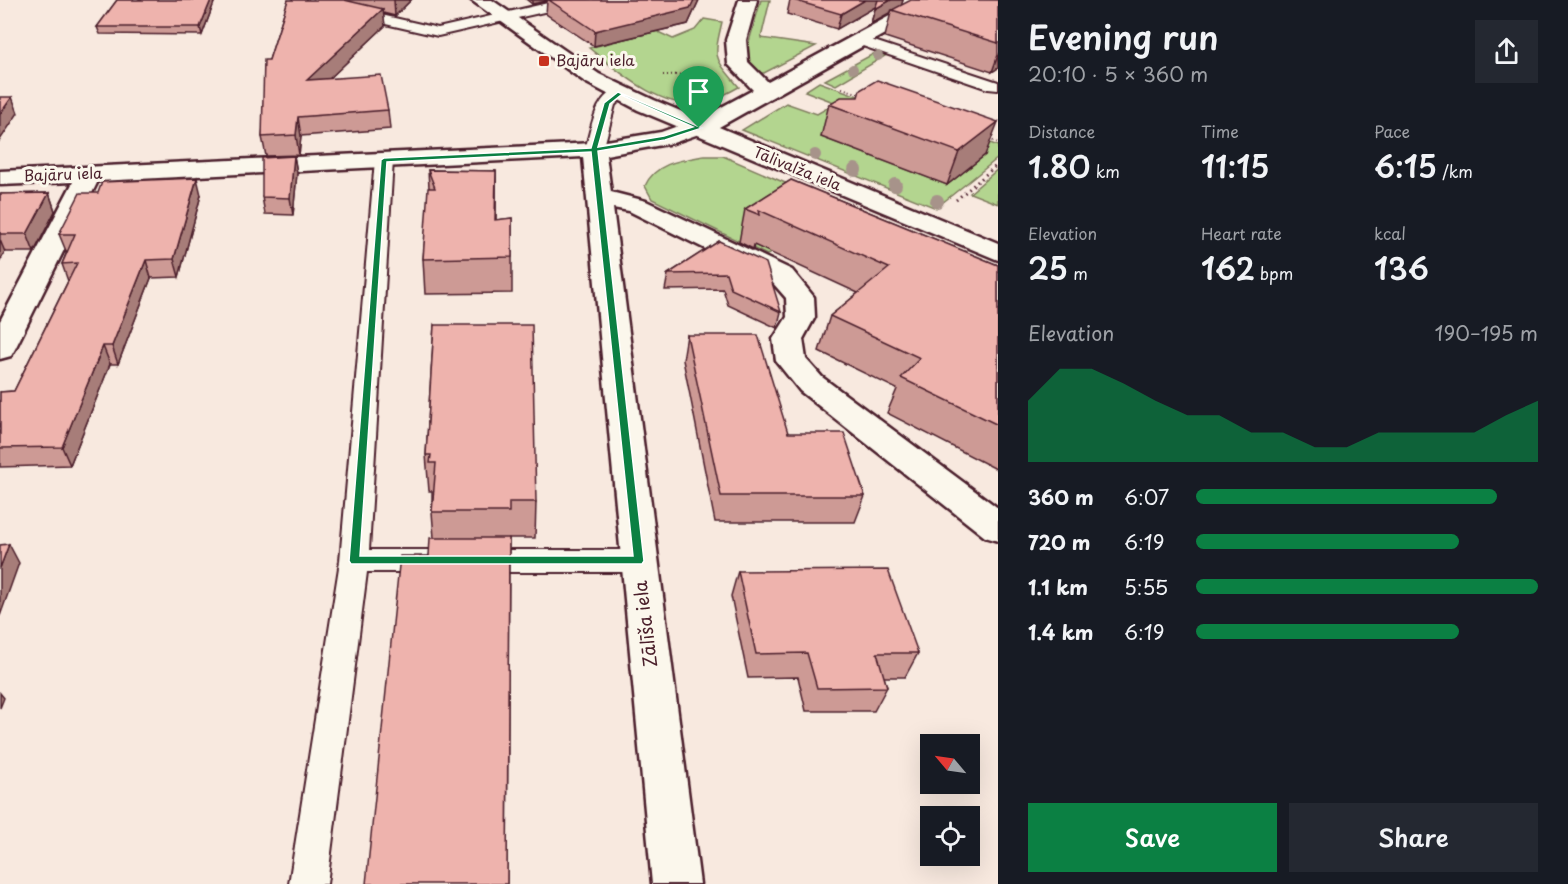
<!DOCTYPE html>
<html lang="en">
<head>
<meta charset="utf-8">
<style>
	body { margin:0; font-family:"Playpen Sans",sans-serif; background:#242831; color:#f1f3f6; height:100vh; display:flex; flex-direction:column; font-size:22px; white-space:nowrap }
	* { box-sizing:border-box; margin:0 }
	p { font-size:20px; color:#9ea1a6 }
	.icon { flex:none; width:33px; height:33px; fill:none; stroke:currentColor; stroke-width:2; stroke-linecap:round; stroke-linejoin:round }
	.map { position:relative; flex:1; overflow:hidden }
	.details { display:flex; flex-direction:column; background:#171b24; width:570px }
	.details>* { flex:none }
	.needle { width:39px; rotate:299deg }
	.buttons { position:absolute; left:920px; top:734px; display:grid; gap:12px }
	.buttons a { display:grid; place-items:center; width:60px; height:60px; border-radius:0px; background:#171b24; box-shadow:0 6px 24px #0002; font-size:30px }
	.pin { position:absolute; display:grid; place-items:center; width:51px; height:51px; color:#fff; margin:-62px -26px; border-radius:50% 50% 50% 0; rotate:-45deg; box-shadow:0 0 6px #0007 }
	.pin .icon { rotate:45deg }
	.round { display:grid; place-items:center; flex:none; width:63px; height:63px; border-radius:0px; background:#242831 }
	.summary { display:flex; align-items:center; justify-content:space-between; height:102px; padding:0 30px }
	h1 { font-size:33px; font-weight:600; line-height:45px }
	.metrics { display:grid; grid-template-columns:repeat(3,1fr); gap:9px; height:102px; padding:6px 30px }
	.metrics div { display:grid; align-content:center }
	.metrics b { font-size:30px; font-weight:600 }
	.metrics small { font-size:16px; font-weight:400 }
	.metrics p { font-size:16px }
	.chart { height:168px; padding:12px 30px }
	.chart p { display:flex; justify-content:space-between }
	.chart svg { width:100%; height:108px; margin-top:6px; fill:#0b8043; opacity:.7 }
	.action { display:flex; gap:12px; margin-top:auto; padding:12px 30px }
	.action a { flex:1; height:69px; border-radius:0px; background:#0b8043; color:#fff; font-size:24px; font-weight:600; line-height:69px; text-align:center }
	.action a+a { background:#242831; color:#f1f3f6 }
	ul { padding:0 30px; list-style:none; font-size:20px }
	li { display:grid; grid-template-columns:96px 72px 1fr; align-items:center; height:45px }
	li i { height:15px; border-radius:8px; background:#0b8043 }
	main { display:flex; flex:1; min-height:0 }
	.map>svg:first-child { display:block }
	.green { fill:#b3d58f; stroke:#7e7a5d; stroke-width:1.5 }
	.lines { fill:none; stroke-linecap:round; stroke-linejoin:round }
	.service-casing { stroke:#4a1f2b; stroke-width:4 }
	.minor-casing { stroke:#4a1f2b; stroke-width:5 }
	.tertiary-casing { stroke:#4a1f2b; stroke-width:5 }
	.path-far1 { stroke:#4a1f2b; stroke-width:2; stroke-dasharray:1 3; stroke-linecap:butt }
	.path { stroke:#4a1f2b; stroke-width:3; stroke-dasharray:1.5 4; stroke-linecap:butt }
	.service { fill:#fbf7ec; fill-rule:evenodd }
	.minor { fill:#fbf7ec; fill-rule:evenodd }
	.tertiary { fill:#fbf7ec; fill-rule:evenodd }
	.tree { fill:#a7938a }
	.wall { fill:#cd9a95; stroke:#4a1f2b; stroke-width:1.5 }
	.shaded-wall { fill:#a77d79; stroke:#4a1f2b; stroke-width:1.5 }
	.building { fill:#eeb3ad; stroke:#4a1f2b; stroke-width:1.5 }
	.route { fill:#0b8043; stroke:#fff; stroke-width:1.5; fill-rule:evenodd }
	.poi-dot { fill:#c8321e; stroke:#fbf7ec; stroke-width:2 }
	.labels { text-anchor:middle; stroke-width:6; stroke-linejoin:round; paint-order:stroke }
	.far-poi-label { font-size:15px; fill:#4a1f2b; stroke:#fbf7ec; text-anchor:start }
	.far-street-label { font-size:15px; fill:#4a1f2b; stroke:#fbf7ec }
	.street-label { font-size:18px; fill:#4a1f2b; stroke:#fbf7ec }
</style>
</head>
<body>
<main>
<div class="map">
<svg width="998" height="884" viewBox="0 0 998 884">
	<rect width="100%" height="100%" fill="#f8e9df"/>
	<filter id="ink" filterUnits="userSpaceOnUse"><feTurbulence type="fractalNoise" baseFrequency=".0167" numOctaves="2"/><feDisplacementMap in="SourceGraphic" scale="12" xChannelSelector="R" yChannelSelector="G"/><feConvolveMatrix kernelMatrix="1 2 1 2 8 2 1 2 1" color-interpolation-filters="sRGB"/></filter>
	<g filter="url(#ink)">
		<g class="green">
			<path d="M 761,0 L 770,0 L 761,38 L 816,46 L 764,73 L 759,73 L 749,63 L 748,45 Z"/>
			<path d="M 704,19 L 722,22 C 713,60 714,57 739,87 C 728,92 716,101 705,103 C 664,112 619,72 589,48 L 656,31 L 673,39 L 695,30 Z"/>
			<path d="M 875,53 L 890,53 L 836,85 L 825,80 Z"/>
			<path d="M 819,82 L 861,97 L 821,137 L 947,185 L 954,129 L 998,146 L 998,158 L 936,208 L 742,130 L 786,103 L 817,114 L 836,103 L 805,91 Z"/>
			<path d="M 704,156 L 723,156 L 966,261 L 744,240 L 771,253 L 767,255 L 652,199 L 645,186 C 655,163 681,160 704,156 Z"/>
			<path d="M 998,169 L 998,204 L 970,193 Z"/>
		</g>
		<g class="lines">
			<defs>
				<g id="service">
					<path d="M 561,0 L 586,0 L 579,4 L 438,36 L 346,15 L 344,12 L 351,8 L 438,28 Z"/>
					<path d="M 859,36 L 998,82 L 998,90 L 988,89 L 854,43 L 852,40 Z"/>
					<path d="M 620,88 L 628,93 L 615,105 L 603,150 L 600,154 L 588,154 L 585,150 C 592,128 594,95 620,88 Z"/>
					<path d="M 384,155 L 390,156 L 393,160 L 369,550 L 434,550 L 444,553 L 448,561 L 444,569 L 434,572 L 367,572 L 327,884 L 289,884 L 340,561 L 375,160 L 378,156 Z"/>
					<path d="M 474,550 L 639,550 L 649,553 L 653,561 L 649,569 L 639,572 L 474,572 L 464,569 L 460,561 L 464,553 Z"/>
				</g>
				<path id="minor" d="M 739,0 L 757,0 L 746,40 L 748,62 L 768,82 L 919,0 L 941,0 L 938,4 L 719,127 L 673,143 L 606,155 L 611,192 L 646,201 L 792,270 L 814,297 L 815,317 L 803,339 L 806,359 L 822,377 L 998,508 L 998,541 L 985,537 L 800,391 L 776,361 L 773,339 L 787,317 L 786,298 L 772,282 L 629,211 L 613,208 L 700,884 L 652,884 L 583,157 L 98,181 L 15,349 L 11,356 L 0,359 L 0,321 L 73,182 L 0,185 L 0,171 L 594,143 L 661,132 L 703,117 L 753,90 L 728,64 L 726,40 Z"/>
				<path id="tertiary" d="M 471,0 L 492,0 L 599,74 L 654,100 L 998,243 L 998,260 L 638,110 L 585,82 Z"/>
			</defs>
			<use href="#service" class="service-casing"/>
			<use href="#minor" class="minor-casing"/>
			<use href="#tertiary" class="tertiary-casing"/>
			<g class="path-far1">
				<path d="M 663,75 L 706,74"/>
				<path d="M 842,88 L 863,95"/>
				<path d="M 989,139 L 998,143"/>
			</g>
			<path class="path" d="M 956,200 L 998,164"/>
			<use href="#service" class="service"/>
			<use href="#minor" class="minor"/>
			<use href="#tertiary" class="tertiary"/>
		</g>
		<g class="tree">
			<circle cx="878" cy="56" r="5"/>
			<circle cx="853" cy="69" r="5"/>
			<circle cx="815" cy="155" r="6"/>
			<circle cx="855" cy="170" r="7"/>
			<circle cx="895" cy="185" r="7"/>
			<circle cx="937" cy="201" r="7"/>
		</g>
		<g class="wall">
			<path d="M 117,0 L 215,0 L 202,35 L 100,34 L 97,27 Z"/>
			<path d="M 288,0 L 411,0 L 395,16 L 383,13 L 385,26 L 330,78 L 388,110 L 390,129 L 301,136 L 299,155 L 266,156 L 262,137 L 269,60 Z"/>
			<path d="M 527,0 L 699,0 L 688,24 L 594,46 L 546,14 L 547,1 L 532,4 Z"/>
			<path d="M 790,0 L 903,0 L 901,5 L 998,0 L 998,68 L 992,72 L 885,37 L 891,12 L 871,23 L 876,6 L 837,29 L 787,14 Z"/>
			<path d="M 829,104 L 985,155 L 947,185 L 821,137 Z"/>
			<path d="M 294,156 L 297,173 L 293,215 L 265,214 L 262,197 Z"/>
			<path d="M 428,170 L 496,171 L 496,220 L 512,218 L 512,293 L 425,294 L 423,259 L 429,188 Z"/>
			<path d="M 791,180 L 998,265 L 998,470 L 887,413 L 897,389 L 819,351 L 830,316 L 858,293 L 754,245 L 753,249 L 739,242 L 745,209 Z"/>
			<path d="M 49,193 L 55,211 L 34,252 L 5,252 L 0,261 L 0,194 Z"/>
			<path d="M 201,195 L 179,277 L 151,278 L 118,364 L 110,364 L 70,465 L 0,467 L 0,392 L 14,391 L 68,281 L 62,264 L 67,251 L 66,251 L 59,234 Z"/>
			<path d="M 719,241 L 781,312 L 777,328 L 728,305 L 723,289 L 665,290 L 668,274 Z"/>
			<path d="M 434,325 L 536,502 L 535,538 L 509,538 L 507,884 L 429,556 L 434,538 L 432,512 L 432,491 L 429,491 L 426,455 Z"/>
			<path d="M 687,335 L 788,433 L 865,496 L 855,522 L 715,522 L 683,360 Z"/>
			<path d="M 738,571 L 918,653 L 905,677 L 884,677 L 887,687 L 874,711 L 806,711 L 798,677 L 748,678 L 731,596 Z"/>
		</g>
		<g class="shaded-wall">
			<path d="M 211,0 L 215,0 L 202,35 L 200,27 Z"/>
			<path d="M 394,0 L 411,0 L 395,16 Z"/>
			<path d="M 532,0 L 547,0 L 547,1 L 532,4 Z"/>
			<path d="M 694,0 L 699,0 L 688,24 L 594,46 L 595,31 Z"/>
			<path d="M 865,0 L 878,0 L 877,6 L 837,29 L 841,14 Z"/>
			<path d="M 891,0 L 903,0 L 901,7 L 892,10 L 891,12 L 871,23 L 875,9 Z"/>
			<path d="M 383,9 L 385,26 L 309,98 L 307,80 Z"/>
			<path d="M 998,55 L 998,68 L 992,72 Z"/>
			<path d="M 12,97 L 18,113 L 0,140 L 0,114 Z"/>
			<path d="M 298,117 L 301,136 L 299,155 L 296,135 Z"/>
			<path d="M 998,122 L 985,155 L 947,185 L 959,152 Z"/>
			<path d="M 294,156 L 297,173 L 293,215 L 290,198 Z"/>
			<path d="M 496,171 L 496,205 L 495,254 L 495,220 Z"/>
			<path d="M 197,178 L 201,195 L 179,277 L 174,259 Z"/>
			<path d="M 49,193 L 55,211 L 34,252 L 27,234 Z"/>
			<path d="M 0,240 L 5,252 L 0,261 Z"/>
			<path d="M 146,260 L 151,278 L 118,364 L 112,346 Z"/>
			<path d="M 103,346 L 110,364 L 70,465 L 62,447 Z"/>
			<path d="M 9,544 L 19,563 L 0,616 L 0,568 Z"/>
			<path d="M 0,693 L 4,698 L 0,708 Z"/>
		</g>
		<g class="building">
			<path d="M 117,0 L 211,0 L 200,27 L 97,27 Z"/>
			<path d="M 288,0 L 344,0 L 383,9 L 307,80 L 381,75 L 388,110 L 298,117 L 296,135 L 262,137 L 264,60 L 269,60 Z"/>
			<path d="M 549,0 L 694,0 L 690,8 L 595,31 Z"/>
			<path d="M 793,0 L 865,0 L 841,14 Z"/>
			<path d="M 878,0 L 891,0 L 875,9 Z"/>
			<path d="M 911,0 L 998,0 L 998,43 L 892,10 Z"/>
			<path d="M 877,80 L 998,122 L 959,152 L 829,104 L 841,97 L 858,97 L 860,90 Z"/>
			<path d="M 0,97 L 12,97 L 0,114 Z"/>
			<path d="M 294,156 L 290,198 L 262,197 L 262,158 Z"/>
			<path d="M 428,170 L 496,171 L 495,220 L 512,218 L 512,257 L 423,259 L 428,188 L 435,188 Z"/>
			<path d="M 197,178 L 174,259 L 146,260 L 112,346 L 103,346 L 62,447 L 0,448 L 0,392 L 14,391 L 77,263 L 62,264 L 75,234 L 59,234 L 80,193 L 98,193 L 102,182 Z"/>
			<path d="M 791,180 L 998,265 L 998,425 L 901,378 L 920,358 L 830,316 L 889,268 L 759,210 L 760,215 L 745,209 Z"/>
			<path d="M 49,193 L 27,234 L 0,234 L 0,194 Z"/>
			<path d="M 719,241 L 766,263 L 781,312 L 731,289 L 726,273 L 668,274 Z"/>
			<path d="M 434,325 L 532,325 L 536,502 L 509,502 L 509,512 L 432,512 L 436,463 L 430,463 L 431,455 L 426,455 Z"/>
			<path d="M 687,335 L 758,335 L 788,433 L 844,433 L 865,496 L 721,496 Z"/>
			<path d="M 430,538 L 509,538 L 507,884 L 366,884 L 400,556 L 429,556 Z"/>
			<path d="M 9,544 L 0,568 L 0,545 Z"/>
			<path d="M 888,570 L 918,653 L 877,653 L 887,687 L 817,688 L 807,653 L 756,654 L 738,571 Z"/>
		</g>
	</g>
	<path class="route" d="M 618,92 L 702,128 L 665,140 L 598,151 L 644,561 L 642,564 L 351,564 L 349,561 L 381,160 L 384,158 L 591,148 L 604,103 ZM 621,95 L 693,127 L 664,136 L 598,147 L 610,104 ZM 591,152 L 633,556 L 360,556 L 387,162 Z"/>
	<rect class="poi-dot" x="538" y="55" width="12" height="12" rx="3"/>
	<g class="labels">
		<g class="far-poi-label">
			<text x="556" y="66">Bajāru iela</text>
		</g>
		<g class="far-street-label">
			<text transform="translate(797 169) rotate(22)" y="5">Tālivalža iela</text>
			<text transform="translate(63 175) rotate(-2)" y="5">Bajāru iela</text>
		</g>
		<g class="street-label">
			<text transform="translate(646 624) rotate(-97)" y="6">Zālīša iela</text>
		</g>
	</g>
</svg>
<div class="buttons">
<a><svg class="needle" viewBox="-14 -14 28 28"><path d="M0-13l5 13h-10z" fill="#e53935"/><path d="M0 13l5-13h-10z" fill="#9ea1a6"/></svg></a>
<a><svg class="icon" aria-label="locate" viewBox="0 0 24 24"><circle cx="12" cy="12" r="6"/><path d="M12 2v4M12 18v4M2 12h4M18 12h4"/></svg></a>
</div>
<div class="pin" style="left:699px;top:128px;background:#1e9e55"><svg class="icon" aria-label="arrive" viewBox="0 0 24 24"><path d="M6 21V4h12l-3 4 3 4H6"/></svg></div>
</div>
<section class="details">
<div class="summary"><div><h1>Evening run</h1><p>20:10 · 5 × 360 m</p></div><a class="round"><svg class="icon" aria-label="share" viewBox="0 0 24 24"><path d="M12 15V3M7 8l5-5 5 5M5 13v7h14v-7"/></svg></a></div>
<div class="metrics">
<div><p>Distance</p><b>1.80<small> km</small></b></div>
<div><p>Time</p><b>11:15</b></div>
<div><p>Pace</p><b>6:15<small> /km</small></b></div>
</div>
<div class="metrics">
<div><p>Elevation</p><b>25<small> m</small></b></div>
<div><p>Heart rate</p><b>162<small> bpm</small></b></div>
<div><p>kcal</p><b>136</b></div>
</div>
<div class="chart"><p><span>Elevation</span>190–195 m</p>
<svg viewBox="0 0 160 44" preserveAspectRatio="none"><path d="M0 44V19L10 6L20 6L30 12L40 19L50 25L60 25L70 32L80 32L90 38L100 38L110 32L120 32L130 32L140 32L150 25L160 19V44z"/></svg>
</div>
<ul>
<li><b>360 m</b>6:07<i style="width:88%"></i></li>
<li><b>720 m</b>6:19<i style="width:77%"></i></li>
<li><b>1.1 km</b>5:55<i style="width:100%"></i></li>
<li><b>1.4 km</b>6:19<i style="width:77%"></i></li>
</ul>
<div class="action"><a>Save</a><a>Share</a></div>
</section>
</main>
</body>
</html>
